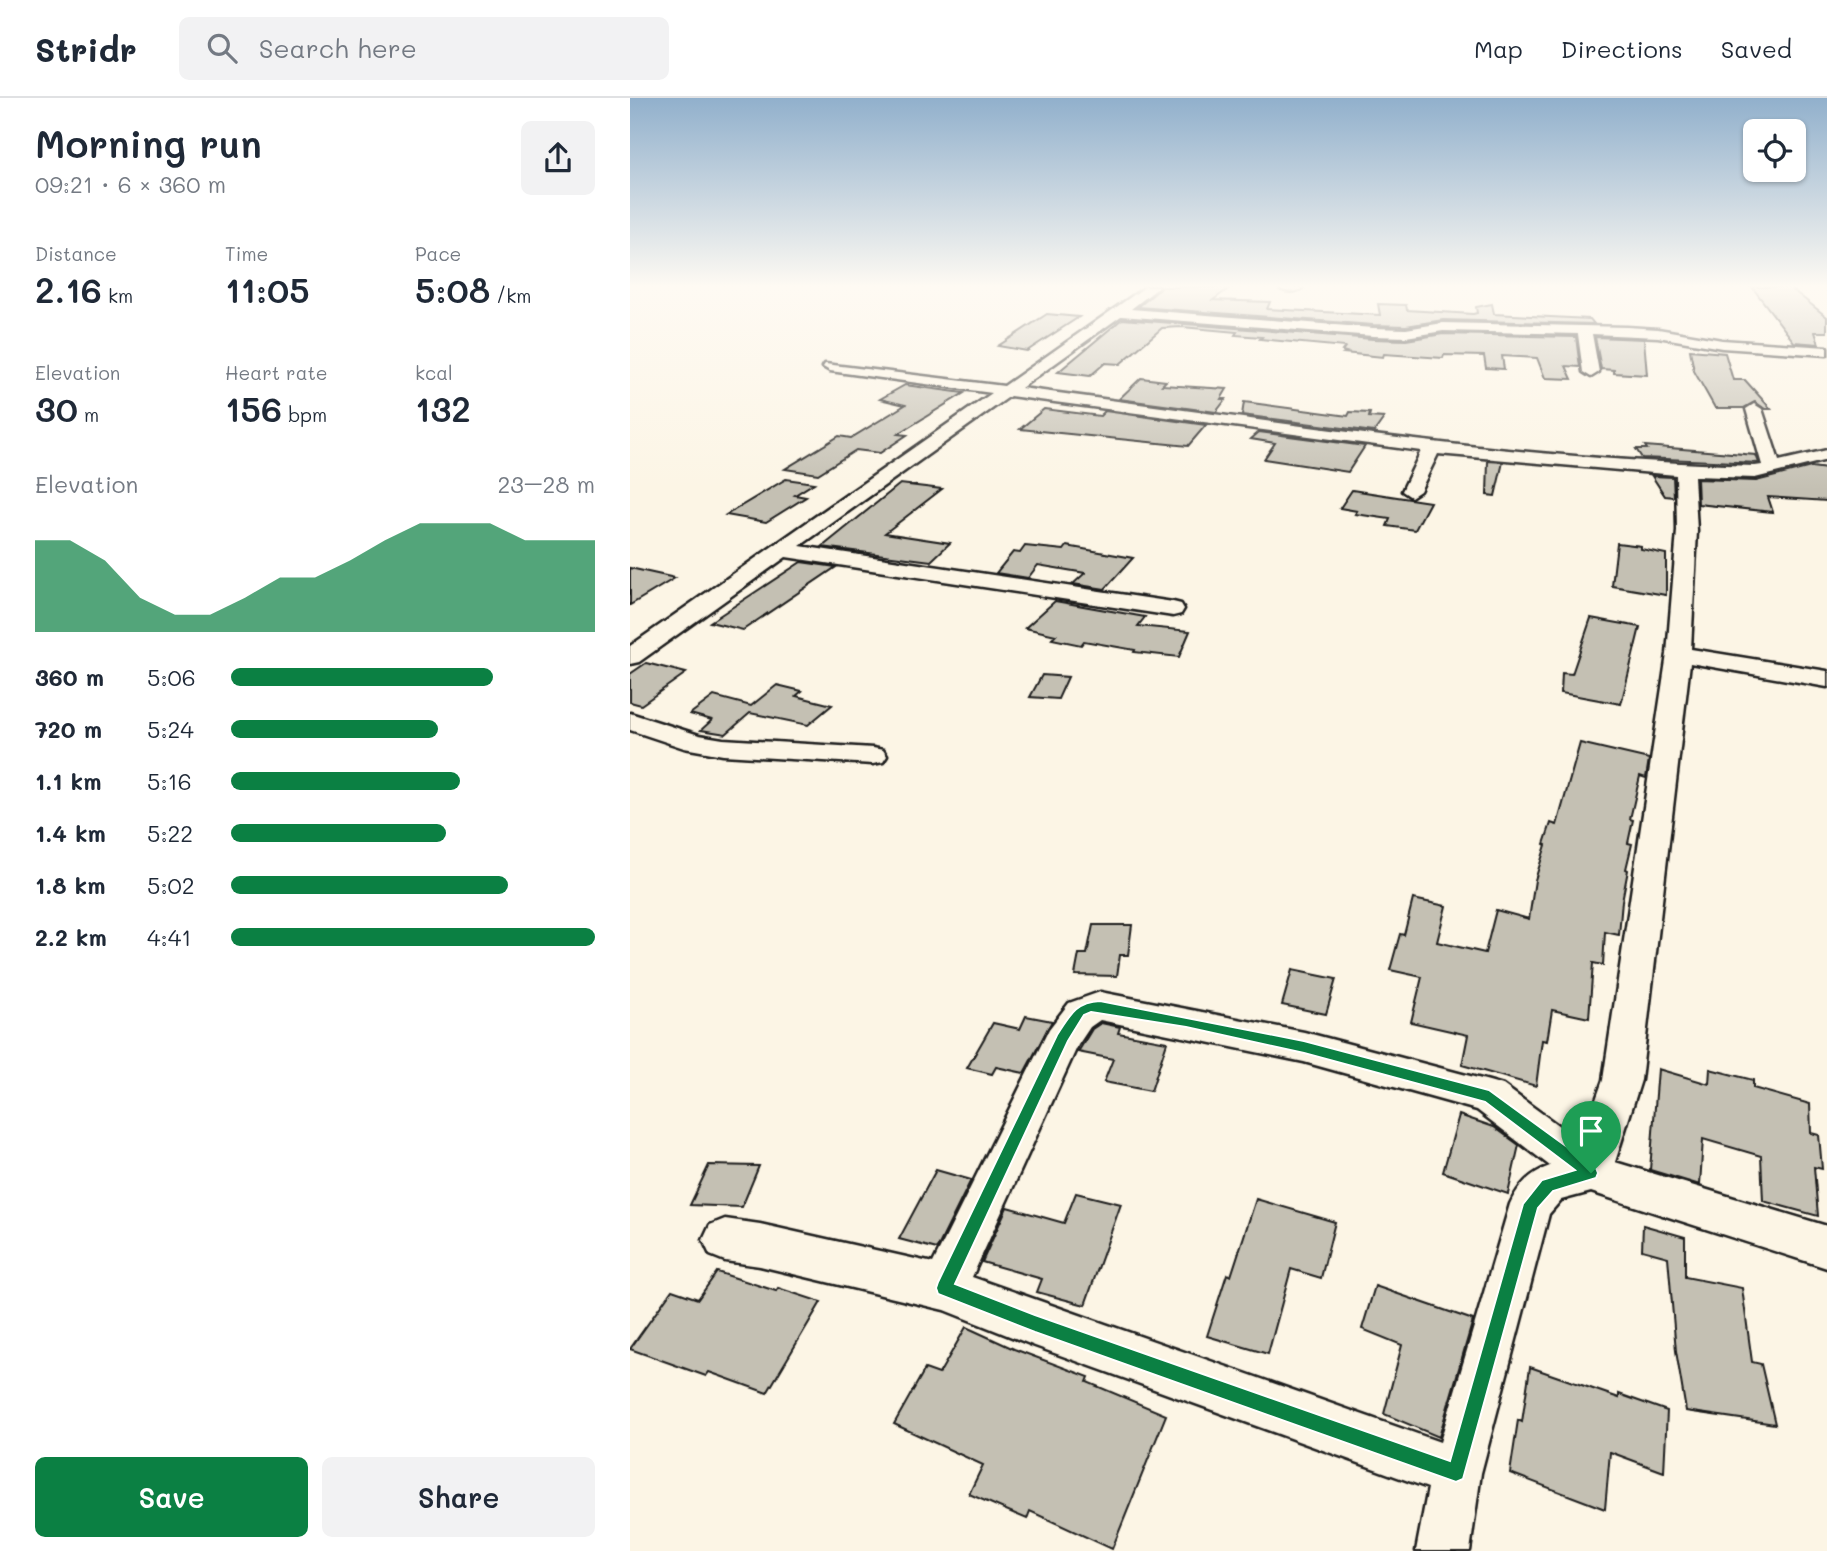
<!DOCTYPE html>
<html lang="en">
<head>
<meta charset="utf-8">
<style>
	body { margin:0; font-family:Mali,sans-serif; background:#f2f2f3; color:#1f2937; height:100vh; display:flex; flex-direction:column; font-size:26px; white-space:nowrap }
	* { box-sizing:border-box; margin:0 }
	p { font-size:23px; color:#747a83 }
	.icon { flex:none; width:38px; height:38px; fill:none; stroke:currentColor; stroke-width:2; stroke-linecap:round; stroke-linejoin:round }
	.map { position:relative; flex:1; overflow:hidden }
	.panel { display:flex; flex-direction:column; background:#fff; width:630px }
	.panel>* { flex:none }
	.tools { position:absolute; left:1113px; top:21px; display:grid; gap:14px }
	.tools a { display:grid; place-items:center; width:63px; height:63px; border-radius:10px; background:#fff; box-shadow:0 2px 5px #0004; font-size:35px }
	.pin { position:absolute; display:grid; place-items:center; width:60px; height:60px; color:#fff; margin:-72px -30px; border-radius:50% 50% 50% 0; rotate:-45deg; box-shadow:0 0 7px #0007 }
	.pin .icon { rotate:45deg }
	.round { display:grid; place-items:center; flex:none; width:74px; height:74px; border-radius:10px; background:#f2f2f3 }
	.summary { display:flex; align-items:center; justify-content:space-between; height:119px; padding:0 35px }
	h1 { font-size:38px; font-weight:600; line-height:52px }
	.metrics { display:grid; grid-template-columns:repeat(3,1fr); gap:10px; height:119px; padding:7px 35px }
	.metrics div { display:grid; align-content:center }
	.metrics b { font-size:35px; font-weight:600 }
	.metrics small { font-size:19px; font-weight:400 }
	.metrics p { font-size:19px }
	.chart { height:196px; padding:14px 35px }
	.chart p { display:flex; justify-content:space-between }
	.chart svg { width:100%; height:126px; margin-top:7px; fill:#0b8043; opacity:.7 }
	.action { display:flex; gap:14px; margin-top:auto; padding:14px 35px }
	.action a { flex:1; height:80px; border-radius:10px; background:#0b8043; color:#fff; font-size:28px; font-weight:600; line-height:80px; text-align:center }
	.action a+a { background:#f2f2f3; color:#1f2937 }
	ul { padding:0 35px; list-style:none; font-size:23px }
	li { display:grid; grid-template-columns:112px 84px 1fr; align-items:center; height:52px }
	li i { height:18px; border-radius:9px; background:#0b8043 }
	header { display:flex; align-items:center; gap:42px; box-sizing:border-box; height:98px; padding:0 35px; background:#fff; border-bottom:2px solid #e0e1e3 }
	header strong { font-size:33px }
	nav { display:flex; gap:38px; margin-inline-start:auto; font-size:24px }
	.search { width:490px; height:63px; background:#f2f2f3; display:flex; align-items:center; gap:18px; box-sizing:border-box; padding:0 24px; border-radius:10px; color:#747a83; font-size:26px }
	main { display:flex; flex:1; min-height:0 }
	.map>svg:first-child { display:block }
	.building { fill:#c4c0b3; stroke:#1c1c1c; stroke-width:2 }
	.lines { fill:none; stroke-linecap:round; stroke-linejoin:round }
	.minor-casing { stroke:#1c1c1c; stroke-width:5 }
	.minor { fill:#fcf5e5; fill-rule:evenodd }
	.route { fill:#0b8043; stroke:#fff; stroke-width:2; fill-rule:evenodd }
</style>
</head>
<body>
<header>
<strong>Stridr</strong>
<div class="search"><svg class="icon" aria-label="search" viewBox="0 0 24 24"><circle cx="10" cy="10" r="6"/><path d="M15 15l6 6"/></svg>Search here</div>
<nav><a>Map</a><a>Directions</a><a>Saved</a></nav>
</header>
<main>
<section class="panel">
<div class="summary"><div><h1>Morning run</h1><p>09:21 · 6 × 360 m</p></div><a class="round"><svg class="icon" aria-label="share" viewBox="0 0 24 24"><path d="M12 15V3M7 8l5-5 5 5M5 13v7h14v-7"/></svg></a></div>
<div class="metrics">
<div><p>Distance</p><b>2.16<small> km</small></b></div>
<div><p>Time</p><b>11:05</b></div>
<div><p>Pace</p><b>5:08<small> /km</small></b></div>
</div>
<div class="metrics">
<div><p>Elevation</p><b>30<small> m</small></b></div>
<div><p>Heart rate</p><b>156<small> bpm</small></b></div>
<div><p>kcal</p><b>132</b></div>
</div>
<div class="chart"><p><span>Elevation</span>23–28 m</p>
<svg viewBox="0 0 160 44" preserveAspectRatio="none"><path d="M0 44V12L10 12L20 19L30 32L40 38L50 38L60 32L70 25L80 25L90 19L100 12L110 6L120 6L130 6L140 12L150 12L160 12V44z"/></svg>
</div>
<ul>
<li><b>360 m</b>5:06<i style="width:72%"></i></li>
<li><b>720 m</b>5:24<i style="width:57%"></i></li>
<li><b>1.1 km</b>5:16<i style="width:63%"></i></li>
<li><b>1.4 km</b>5:22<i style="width:59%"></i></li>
<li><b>1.8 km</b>5:02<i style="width:76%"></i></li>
<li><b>2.2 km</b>4:41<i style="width:100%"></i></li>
</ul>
<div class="action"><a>Save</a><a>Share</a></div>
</section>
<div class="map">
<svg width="1197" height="1453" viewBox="0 0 1197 1453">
	<rect width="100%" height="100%" fill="#fcf5e5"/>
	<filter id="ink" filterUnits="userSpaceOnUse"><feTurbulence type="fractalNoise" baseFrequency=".0143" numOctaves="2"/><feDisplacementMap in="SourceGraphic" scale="14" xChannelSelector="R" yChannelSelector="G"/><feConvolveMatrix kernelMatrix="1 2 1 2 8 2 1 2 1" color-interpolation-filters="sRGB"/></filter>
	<g filter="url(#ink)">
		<g class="building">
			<path d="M 532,189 L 601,189 L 583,202 L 640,204 L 637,211 L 750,217 L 748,206 L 776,207 L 777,212 L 843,216 L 847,215 L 846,209 L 862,206 L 864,216 L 960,221 L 964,226 L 813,222 L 776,228 L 743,227 L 508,209 Z"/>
			<path d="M 1122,189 L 1159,189 L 1197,219 L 1197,234 L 1185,234 L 1189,246 L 1164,244 Z"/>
			<path d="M 417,216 L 449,219 L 397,253 L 368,248 Z"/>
			<path d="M 492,221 L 743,241 L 776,242 L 813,236 L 946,239 L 950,269 L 936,268 L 942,281 L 915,280 L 907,260 L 872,258 L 874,271 L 856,270 L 854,258 L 814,257 L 813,260 L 754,256 L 753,259 L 714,255 L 716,254 L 712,253 L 715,249 L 630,241 L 632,239 L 605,237 L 607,234 L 552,229 L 532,230 L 490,266 L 475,265 L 460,278 L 428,274 Z"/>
			<path d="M 965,239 L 1014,241 L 1017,277 L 984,275 L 984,272 L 971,271 Z"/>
			<path d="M 1060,252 L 1095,255 L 1103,282 L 1115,282 L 1141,311 L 1135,311 L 1125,304 L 1114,310 L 1085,310 L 1064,273 Z"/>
			<path d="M 511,280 L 536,283 L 532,287 L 597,291 L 591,301 L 596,301 L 586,314 L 489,301 Z"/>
			<path d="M 275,287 L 334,295 L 268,336 L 277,337 L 250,355 L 226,352 L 188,376 L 155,371 L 209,338 L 221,340 L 275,307 L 250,301 Z"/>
			<path d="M 614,304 L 718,318 L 720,314 L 740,315 L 739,319 L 754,320 L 744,334 L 612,317 Z"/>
			<path d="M 414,311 L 470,318 L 475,313 L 576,327 L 558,348 L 390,331 Z"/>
			<path d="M 629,334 L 735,348 L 718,374 L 634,361 L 645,345 L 621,341 Z"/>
			<path d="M 1015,348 L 1126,357 L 1129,365 L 1012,360 L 1006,351 L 1017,351 Z"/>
			<path d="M 858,363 L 873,364 L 865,398 L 857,397 Z"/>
			<path d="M 1181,369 L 1197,371 L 1197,403 L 1138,399 L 1143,414 L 1068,406 L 1067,381 L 1126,383 Z"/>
			<path d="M 1022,378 L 1043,379 L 1044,399 L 1035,398 Z"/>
			<path d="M 156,381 L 184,385 L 165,397 L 176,399 L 136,424 L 96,417 Z"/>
			<path d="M 270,386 L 312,391 L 255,435 L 320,445 L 301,463 L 192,449 Z"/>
			<path d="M 722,392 L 780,401 L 800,404 L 785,432 L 757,428 L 760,421 L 725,416 L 727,413 L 710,410 Z"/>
			<path d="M 987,445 L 1011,448 L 1011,451 L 1036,456 L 1036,497 L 982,488 Z"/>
			<path d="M 395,448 L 434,452 L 437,448 L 503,460 L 475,491 L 443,486 L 455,475 L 408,467 L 398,480 L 366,475 L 383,454 L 390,455 Z"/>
			<path d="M 171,464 L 206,469 L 113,532 L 80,524 Z"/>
			<path d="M 0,470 L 45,480 L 0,507 Z"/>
			<path d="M 425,503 L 515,519 L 508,528 L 560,533 L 549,559 L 504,554 L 505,552 L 454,543 L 451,547 L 422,541 L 426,537 L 395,530 Z"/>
			<path d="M 961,520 L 1010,529 L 991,606 L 931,595 L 932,575 L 942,576 Z"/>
			<path d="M 16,565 L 56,575 L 11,607 L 0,604 L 0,576 Z"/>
			<path d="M 412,577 L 438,579 L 428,601 L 400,599 Z"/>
			<path d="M 147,587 L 172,593 L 166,598 L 202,607 L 178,627 L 120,615 L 96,636 L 71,632 L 82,622 L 60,616 L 84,598 L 121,608 Z"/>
			<path d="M 950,645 L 1019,661 L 1016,680 L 1010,678 L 1000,721 L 1003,722 L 998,745 L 1002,746 L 996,771 L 998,772 L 992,803 L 989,837 L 975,834 L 973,867 L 963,865 L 959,920 L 922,912 L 917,943 L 912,942 L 906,988 L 832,967 L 838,937 L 781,924 L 792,879 L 760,872 L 770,836 L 774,837 L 783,801 L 816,808 L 807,844 L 855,855 L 866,812 L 899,821 L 905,782 L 916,747 L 914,746 L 921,725 L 927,727 Z"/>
			<path d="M 463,827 L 502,827 L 498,857 L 490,857 L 487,878 L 445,877 L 449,856 L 457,856 Z"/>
			<path d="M 662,872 L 706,881 L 696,916 L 652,907 Z"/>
			<path d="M 396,918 L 422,923 L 394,975 L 366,969 L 362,976 L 337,970 L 363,925 L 390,931 Z"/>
			<path d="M 471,925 L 490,929 L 488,935 L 537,944 L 521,993 L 474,984 L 483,961 L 448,954 L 462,931 Z"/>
			<path d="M 1028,971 L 1079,986 L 1080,971 L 1123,982 L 1123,990 L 1180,1006 L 1181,1035 L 1189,1037 L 1192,1071 L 1184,1069 L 1188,1118 L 1133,1103 L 1131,1058 L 1073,1041 L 1070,1087 L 1020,1072 Z"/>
			<path d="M 829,1017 L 864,1029 L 889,1047 L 878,1096 L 813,1074 Z"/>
			<path d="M 79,1067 L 129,1068 L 112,1109 L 60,1107 Z"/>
			<path d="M 306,1072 L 341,1082 L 307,1151 L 269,1141 Z"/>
			<path d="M 446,1095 L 491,1106 L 455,1207 L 407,1194 L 412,1181 L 352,1164 L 377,1109 L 434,1125 Z"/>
			<path d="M 626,1101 L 705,1124 L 691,1180 L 661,1171 L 638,1256 L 577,1238 L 597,1176 L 601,1178 Z"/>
			<path d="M 1013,1127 L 1055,1139 L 1055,1179 L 1112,1190 L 1122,1264 L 1131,1266 L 1145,1326 L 1056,1313 L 1046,1253 L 1038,1159 L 1012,1152 Z"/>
			<path d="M 87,1174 L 146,1193 L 148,1190 L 191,1204 L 137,1295 L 79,1274 L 76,1278 L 0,1251 L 42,1192 L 68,1201 Z"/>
			<path d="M 745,1188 L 843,1222 L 809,1339 L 754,1316 L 772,1247 L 732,1231 Z"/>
			<path d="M 336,1229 L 384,1251 L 459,1279 L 457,1284 L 536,1317 L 482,1451 L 400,1413 L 397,1421 L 339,1396 L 353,1367 L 264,1326 L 295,1271 L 309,1276 Z"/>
			<path d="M 900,1269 L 989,1300 L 989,1296 L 1037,1313 L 1034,1374 L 980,1354 L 975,1411 L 880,1375 L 888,1322 L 892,1324 Z"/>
		</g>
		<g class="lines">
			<defs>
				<g id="minor">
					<path d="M 515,189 L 529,189 L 501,211 L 743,230 L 776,231 L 813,225 L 997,229 L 1028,231 L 1092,242 L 1197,249 L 1197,257 L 1092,250 L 1028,239 L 962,236 L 969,274 L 961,279 L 953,274 L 948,236 L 813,233 L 776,239 L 743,238 L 491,218 L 391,290 C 635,322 879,362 1125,368 L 1132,367 L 1116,311 L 1124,306 L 1132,311 L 1149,363 L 1197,352 L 1197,362 L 1125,380 L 1064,378 L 1067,433 L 1061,551 L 1197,573 L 1197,589 L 1060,565 L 1011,982 L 985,1064 L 1197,1128 L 1197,1170 L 961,1094 L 931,1102 L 919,1116 L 851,1375 L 840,1453 L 786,1453 L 798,1390 L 405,1248 L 314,1212 L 130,1168 L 95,1163 L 80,1157 L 73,1142 L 80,1127 L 95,1121 L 130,1126 L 303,1165 L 419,931 L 439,905 L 470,894 L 674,934 L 859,983 L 873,987 L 951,1044 L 973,982 L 1037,556 L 1047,433 L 1046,377 L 808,356 L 790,393 L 781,399 L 772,393 L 791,353 L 380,298 L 170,448 L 543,504 L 551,506 L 554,511 L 551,516 L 543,518 L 156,459 L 9,564 L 0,566 L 0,548 L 362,295 L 200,273 L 193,269 L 195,266 L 374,288 ZM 470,922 L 674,964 L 847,1012 L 920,1068 C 900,1075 889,1087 880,1106 L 810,1344 L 342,1179 L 448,947 L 460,929 Z"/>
					<path d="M 648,189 L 673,189 C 668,195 653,195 648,189 Z"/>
					<path d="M 0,615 L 69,637 L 93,641 L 243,650 L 253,652 L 257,658 L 253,664 L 243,666 L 93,657 L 54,650 L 0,632 Z"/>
				</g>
			</defs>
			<use href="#minor" class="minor-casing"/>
			<use href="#minor" class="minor"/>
		</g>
	</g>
	<linearGradient id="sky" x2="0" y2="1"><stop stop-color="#91b0cc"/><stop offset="0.48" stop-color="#fefaf3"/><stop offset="1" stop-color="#fefaf3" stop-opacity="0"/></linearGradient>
	<rect width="1197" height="392" fill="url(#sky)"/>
	<path class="route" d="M 470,903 L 674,943 L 859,992 L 966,1070 L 968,1075 L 966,1080 L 923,1093 L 908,1110 L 833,1381 L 826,1384 L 405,1234 L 308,1196 L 306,1190 L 308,1184 L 427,937 C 440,917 446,904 470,903 ZM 461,914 L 556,929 L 674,955 L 855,1004 L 945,1072 L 912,1082 L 893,1106 L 820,1363 L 405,1217 L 325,1186 L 438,943 L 454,917 Z"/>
</svg>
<div class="tools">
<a><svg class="icon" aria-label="locate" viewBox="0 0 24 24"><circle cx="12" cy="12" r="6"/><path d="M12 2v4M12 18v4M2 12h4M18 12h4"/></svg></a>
</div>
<div class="pin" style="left:961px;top:1075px;background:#1e9e55"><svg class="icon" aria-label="arrive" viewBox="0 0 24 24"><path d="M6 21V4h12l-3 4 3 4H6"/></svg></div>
</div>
</main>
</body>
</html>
